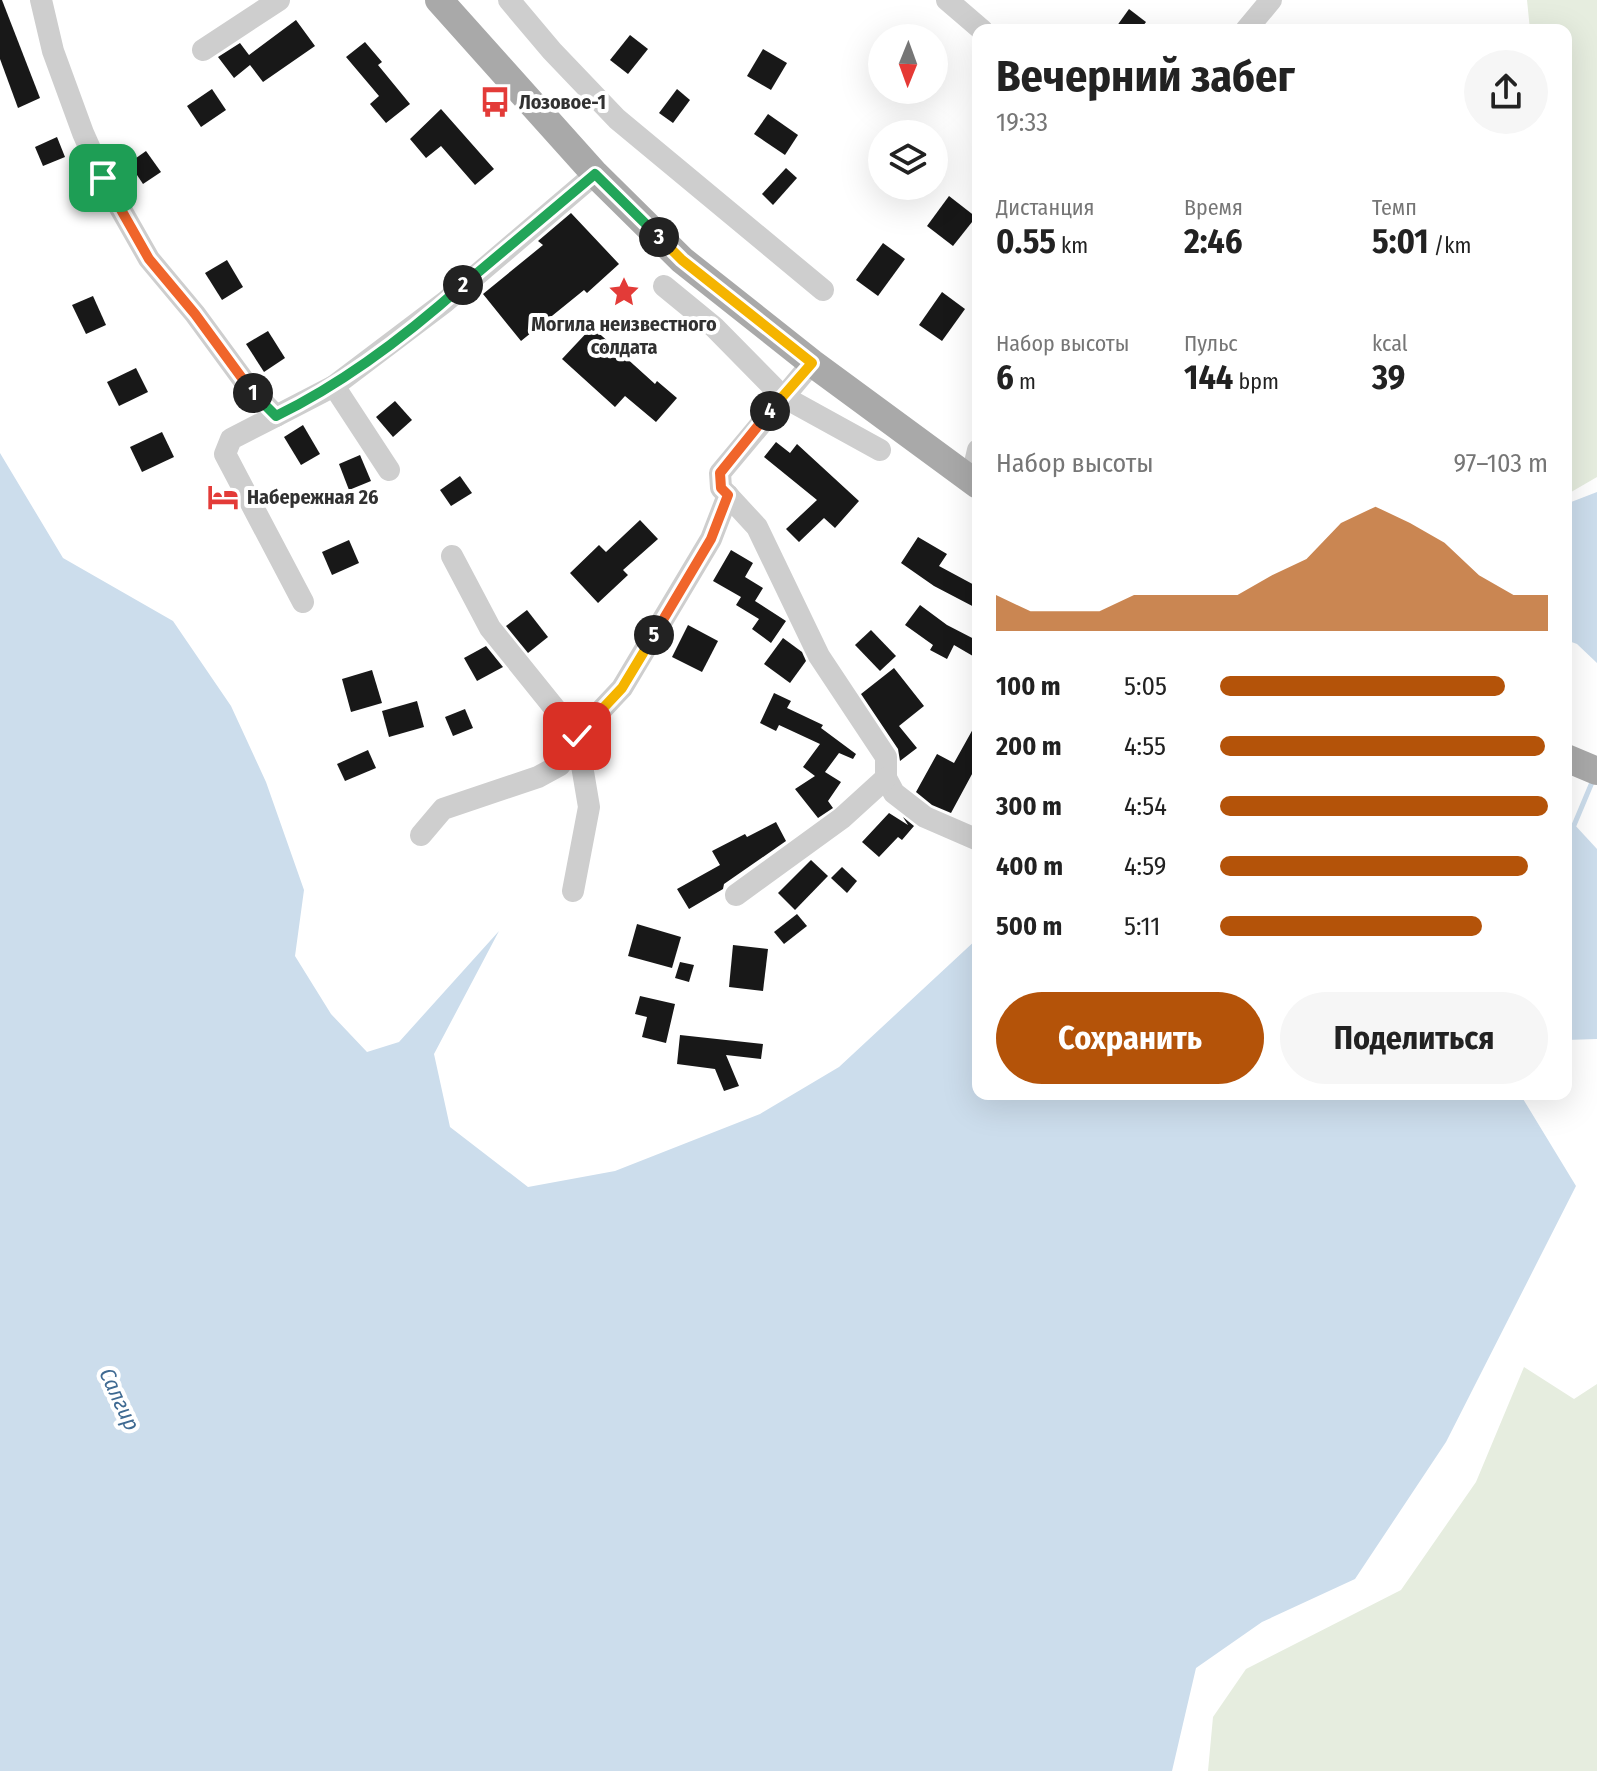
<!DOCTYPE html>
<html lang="ru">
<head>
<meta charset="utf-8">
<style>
	body { margin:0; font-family:"Fira Sans Condensed",sans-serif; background:#f6f6f6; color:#222; height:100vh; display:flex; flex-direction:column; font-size:30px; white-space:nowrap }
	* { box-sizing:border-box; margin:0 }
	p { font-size:26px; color:#767676 }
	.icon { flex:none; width:44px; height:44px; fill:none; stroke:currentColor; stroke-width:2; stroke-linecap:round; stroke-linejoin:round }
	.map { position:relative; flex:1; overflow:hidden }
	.drawer { position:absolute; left:972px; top:24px; width:600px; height:1076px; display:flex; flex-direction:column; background:#fff; border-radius:16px; box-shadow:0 8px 32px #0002 }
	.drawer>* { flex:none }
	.needle { width:52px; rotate:181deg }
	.buttons { position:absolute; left:868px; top:24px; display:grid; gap:16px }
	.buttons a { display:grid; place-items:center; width:80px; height:80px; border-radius:50%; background:#fff; box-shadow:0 8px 32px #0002; font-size:40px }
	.pin { position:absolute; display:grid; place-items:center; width:68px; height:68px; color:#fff; margin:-34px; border-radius:16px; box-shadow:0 4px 12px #0006 }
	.km { position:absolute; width:40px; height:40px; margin:-20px; border-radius:50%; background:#222; color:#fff; font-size:22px; line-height:40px; text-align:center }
	.round { display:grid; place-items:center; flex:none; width:84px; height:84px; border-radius:42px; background:#f6f6f6 }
	.overview { display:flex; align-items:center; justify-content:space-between; height:136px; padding:0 24px }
	h1 { font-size:44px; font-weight:700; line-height:60px }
	.metrics { display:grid; grid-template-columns:repeat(3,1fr); gap:12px; height:136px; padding:8px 24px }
	.metrics div { display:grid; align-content:center }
	.metrics b { font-size:34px; font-weight:700 }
	.metrics small { font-size:22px; font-weight:400 }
	.metrics p { font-size:22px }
	.chart { height:224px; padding:16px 24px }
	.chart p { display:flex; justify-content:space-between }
	.chart svg { width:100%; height:144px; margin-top:8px; fill:#b45309; opacity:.7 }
	.cta { display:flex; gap:16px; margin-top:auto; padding:16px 24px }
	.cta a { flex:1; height:92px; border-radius:48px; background:#b45309; color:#fff; font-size:32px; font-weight:700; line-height:92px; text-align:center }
	.cta a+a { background:#f6f6f6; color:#222 }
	ul { padding:0 24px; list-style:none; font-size:26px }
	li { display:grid; grid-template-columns:128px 96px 1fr; align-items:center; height:60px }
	li i { height:20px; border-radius:10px; background:#b45309 }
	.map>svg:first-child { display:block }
	.green { fill:#e6eddf }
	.water { fill:#ccddec }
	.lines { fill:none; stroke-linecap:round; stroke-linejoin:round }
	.stream { stroke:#ccddec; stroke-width:5 }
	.building { fill:#181818 }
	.minor { stroke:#cecece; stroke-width:22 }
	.major { stroke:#a9a9a9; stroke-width:28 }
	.split-1-casing { stroke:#fff; stroke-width:16 }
	.split-2-casing { stroke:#fff; stroke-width:16 }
	.split-3-casing { stroke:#fff; stroke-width:16 }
	.split-4-casing { stroke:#fff; stroke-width:16 }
	.split-5-casing { stroke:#fff; stroke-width:16 }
	.split-6-casing { stroke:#fff; stroke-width:16 }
	.split-1 { stroke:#f0652b; stroke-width:10 }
	.split-2 { stroke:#22a559; stroke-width:10 }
	.split-3 { stroke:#22a559; stroke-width:10 }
	.split-4 { stroke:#f5b400; stroke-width:10 }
	.split-5 { stroke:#f0652b; stroke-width:10 }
	.split-6 { stroke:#f5b400; stroke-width:10 }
	.labels { text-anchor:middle; stroke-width:8; stroke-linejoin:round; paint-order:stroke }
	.poi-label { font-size:20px; font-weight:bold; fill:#313131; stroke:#fff; text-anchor:start }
	.water-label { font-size:22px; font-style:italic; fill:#3f6a92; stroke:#fff }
</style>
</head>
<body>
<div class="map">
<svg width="1597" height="1771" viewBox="0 0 1597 1771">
	<rect width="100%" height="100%" fill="#fff"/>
	<g class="green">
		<path d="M 1527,0 L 1597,0 L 1597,477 L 1566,495 L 1566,30 L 1530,30 Z"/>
		<path d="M 1524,1367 L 1574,1399 L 1597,1384 L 1597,1771 L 1208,1771 L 1213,1717 L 1246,1669 L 1401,1590 L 1476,1482 Z"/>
	</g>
	<g class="water">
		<path d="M 0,453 L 63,558 L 173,621 L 231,706 L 266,782 L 304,890 L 295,956 L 331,1014 L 367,1052 L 399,1042 L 499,931 L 434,1054 L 450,1127 L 528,1187 L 615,1171 L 760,1114 L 839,1067 L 978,938 L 978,1094 L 1520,1094 L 1576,1186 L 1446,1442 L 1355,1579 L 1262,1622 L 1196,1668 L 1172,1771 L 0,1771 Z"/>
		<path d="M 1597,492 L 1597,663 L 1577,644 L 1566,640 L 1566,504 Z"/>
		<path d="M 1566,823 L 1573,823 L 1597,849 L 1597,1039 L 1566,1040 Z"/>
	</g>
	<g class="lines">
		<path class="stream" d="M 1572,830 L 1593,780"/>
	</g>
	<g class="building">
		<path d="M 0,0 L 2,0 L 40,98 L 18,108 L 0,59 Z"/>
		<path d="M 1129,9 L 1146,22 L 1140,30 L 1114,30 Z"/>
		<path d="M 296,20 L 315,46 L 263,82 L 250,65 L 234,78 L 218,57 L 240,43 L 249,55 Z"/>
		<path d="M 630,35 L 648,49 L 628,74 L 610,60 Z"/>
		<path d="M 365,42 L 382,62 L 378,65 L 410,104 L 386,123 L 370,104 L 379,96 L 346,57 Z"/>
		<path d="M 763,49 L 787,63 L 771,90 L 747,76 Z"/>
		<path d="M 212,89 L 226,110 L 201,127 L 187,106 Z"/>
		<path d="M 677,89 L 690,100 L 673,123 L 659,113 Z"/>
		<path d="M 441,109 L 494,169 L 475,185 L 441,146 L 426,158 L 410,139 Z"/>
		<path d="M 768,114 L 798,135 L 785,155 L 754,134 Z"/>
		<path d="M 57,137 L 65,157 L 43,166 L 35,147 Z"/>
		<path d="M 146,151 L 161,172 L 143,184 L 129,163 Z"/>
		<path d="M 786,168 L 797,178 L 773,205 L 762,194 Z"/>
		<path d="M 949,196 L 976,217 L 953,246 L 927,226 Z"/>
		<path d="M 571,213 L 619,264 L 587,293 L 584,290 L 521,341 L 483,294 L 543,245 L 538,241 Z"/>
		<path d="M 883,243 L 905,259 L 878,296 L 856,280 Z"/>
		<path d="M 227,260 L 243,287 L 222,300 L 205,273 Z"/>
		<path d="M 942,292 L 965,309 L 942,341 L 919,325 Z"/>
		<path d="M 93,296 L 106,325 L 86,334 L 72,305 Z"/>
		<path d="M 592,327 L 655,384 L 657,381 L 677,398 L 656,422 L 625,396 L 615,407 L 562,359 Z"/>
		<path d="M 268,331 L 285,358 L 264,372 L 246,344 Z"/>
		<path d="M 136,368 L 148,392 L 119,406 L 107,382 Z"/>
		<path d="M 395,401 L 412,420 L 393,437 L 376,417 Z"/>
		<path d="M 303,425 L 320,454 L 301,465 L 284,437 Z"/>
		<path d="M 162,432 L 174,457 L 142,472 L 130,447 Z"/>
		<path d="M 776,442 L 790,453 L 797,444 L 859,501 L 835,528 L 824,518 L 799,542 L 786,529 L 817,500 L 764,457 Z"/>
		<path d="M 360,455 L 371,481 L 349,490 L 339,464 Z"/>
		<path d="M 460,476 L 472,493 L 451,506 L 440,490 Z"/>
		<path d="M 640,520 L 658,539 L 623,570 L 628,575 L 598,603 L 570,573 L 599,545 L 606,552 Z"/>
		<path d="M 918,537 L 947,554 L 939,566 L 978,587 L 978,609 L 934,586 L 901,563 Z"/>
		<path d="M 349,540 L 359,563 L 332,575 L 322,552 Z"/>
		<path d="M 731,550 L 753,563 L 745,577 L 763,588 L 755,601 L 786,621 L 771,643 L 752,629 L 759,619 L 736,605 L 741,597 L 713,581 Z"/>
		<path d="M 920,605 L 947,625 L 978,641 L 978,659 L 954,645 L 947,659 L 930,650 L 933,645 L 905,625 Z"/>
		<path d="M 527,610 L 548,637 L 528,653 L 506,626 Z"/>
		<path d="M 688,625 L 718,641 L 702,672 L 672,657 Z"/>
		<path d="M 871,630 L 896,656 L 880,671 L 855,645 Z"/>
		<path d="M 783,638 L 802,652 L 806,661 L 790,683 L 764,664 Z"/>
		<path d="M 486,646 L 503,667 L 477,681 L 464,658 Z"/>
		<path d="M 894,668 L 924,706 L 899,726 L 917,748 L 900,761 L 898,749 L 861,694 Z"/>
		<path d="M 372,670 L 382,703 L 351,712 L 342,679 Z"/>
		<path d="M 774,693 L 791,701 L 787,708 L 823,725 L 821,728 L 856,754 L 853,759 L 839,753 L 825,772 L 841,782 L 828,801 L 833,808 L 818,818 L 795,789 L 815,776 L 803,767 L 820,744 L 779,725 L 776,731 L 760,723 Z"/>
		<path d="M 417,701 L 424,727 L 389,737 L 382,711 Z"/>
		<path d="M 465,709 L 473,728 L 453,736 L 445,717 Z"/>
		<path d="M 978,720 L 978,763 L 951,813 L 932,805 L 916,792 L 937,754 L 954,763 Z"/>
		<path d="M 368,750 L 376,768 L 345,781 L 337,764 Z"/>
		<path d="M 889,813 L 908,825 L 903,817 L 914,826 L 902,840 L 898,837 L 879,857 L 862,842 Z"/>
		<path d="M 776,822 L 786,841 L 724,884 L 723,889 L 689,909 L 677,889 L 720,865 L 712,851 L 745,834 L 747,837 Z"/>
		<path d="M 811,860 L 828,876 L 795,910 L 778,893 Z"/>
		<path d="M 842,867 L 857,881 L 847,893 L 831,878 Z"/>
		<path d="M 797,914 L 807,926 L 784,944 L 774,932 Z"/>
		<path d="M 637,924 L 681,937 L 672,968 L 628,956 Z"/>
		<path d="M 733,945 L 768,949 L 763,991 L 729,987 Z"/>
		<path d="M 680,962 L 694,965 L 689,982 L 675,978 Z"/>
		<path d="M 640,996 L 675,1004 L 666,1043 L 642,1037 L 647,1017 L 635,1014 Z"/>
		<path d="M 680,1035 L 763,1044 L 761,1059 L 726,1055 L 739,1086 L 724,1091 L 715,1069 L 677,1064 Z"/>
	</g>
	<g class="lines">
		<g class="minor">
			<path d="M 41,0 L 53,51 L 83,133 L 103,178 L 149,259 L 195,314 L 250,389 L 276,416 L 231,439 L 225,454 L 303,602"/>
			<path d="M 509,0 L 552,51 L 617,119 L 823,290"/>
			<path d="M 947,0 L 982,30"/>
			<path d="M 1246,30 L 1271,0"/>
			<path d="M 203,50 L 279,0"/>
			<path d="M 664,286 L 714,327 L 782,396 L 880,450"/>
			<path d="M 812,363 L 720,473 L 721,488 L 757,527 L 819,656 L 886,757 L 886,778 L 894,793 L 925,817 L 978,840"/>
			<path d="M 334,386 L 389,470"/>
			<path d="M 276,416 L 334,386 L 445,302 L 595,174"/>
			<path d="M 971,480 L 978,450"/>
			<path d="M 452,556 L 490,628 L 577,736 L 589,807 L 573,891"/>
			<path d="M 421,835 L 443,809 L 538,777 L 560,765 L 577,736 L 622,688 L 711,539 L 728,495"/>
			<path d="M 736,895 L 842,818 L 886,778"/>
		</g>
		<g class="major">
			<path d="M 439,0 L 595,174 L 682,260 L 812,363 L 978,485"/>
			<path d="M 1566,758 L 1597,771"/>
		</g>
	</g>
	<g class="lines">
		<defs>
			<path id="split-1" d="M 103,178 L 149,259 L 195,314 L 253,393"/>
			<path id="split-2" d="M 253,393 L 276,416 C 344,383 407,335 463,285"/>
			<path id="split-3" d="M 463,285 L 595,174 L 659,237"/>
			<path id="split-4" d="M 659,237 L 682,260 L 812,363 L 770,411"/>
			<path id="split-5" d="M 654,635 L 711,539 L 728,495 L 721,488 L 720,473 L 770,411"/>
			<path id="split-6" d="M 577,736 L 622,688 L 654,635"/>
		</defs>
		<use href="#split-1" class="split-1-casing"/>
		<use href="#split-2" class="split-2-casing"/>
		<use href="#split-3" class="split-3-casing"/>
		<use href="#split-4" class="split-4-casing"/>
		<use href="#split-5" class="split-5-casing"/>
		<use href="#split-6" class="split-6-casing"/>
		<use href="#split-1" class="split-1"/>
		<use href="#split-2" class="split-2"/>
		<use href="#split-3" class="split-3"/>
		<use href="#split-4" class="split-4"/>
		<use href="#split-5" class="split-5"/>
		<use href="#split-6" class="split-6"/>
	</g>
	<defs>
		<symbol id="bus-bare" viewBox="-9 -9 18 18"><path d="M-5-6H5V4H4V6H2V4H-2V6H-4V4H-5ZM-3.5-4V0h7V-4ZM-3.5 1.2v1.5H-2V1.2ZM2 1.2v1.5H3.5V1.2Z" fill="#e33b38" stroke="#fff" stroke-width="2.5" paint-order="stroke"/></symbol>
		<symbol id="sight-bare" viewBox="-9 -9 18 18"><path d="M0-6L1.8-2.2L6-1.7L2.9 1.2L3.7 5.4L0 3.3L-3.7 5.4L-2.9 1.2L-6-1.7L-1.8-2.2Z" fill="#e33b38" stroke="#fff" stroke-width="2.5" paint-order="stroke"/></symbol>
		<symbol id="hotel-bare" viewBox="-9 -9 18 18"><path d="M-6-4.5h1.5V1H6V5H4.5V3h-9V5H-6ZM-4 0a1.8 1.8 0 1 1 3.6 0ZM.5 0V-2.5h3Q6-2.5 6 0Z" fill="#e33b38" stroke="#fff" stroke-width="2.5" paint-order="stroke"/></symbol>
	</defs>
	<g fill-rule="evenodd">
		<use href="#bus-bare" x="473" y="80" width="44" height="44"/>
		<use href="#sight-bare" x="602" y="270" width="44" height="44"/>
		<use href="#hotel-bare" x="201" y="475" width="44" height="44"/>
	</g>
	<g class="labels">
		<g class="poi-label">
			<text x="519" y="109">Лозовое-1</text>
			<text x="624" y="331" text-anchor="middle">Могила неизвестного<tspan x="624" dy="23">солдата</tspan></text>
			<text x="247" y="504">Набережная 26</text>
		</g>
		<g class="water-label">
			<text transform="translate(120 1399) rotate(65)" y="8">Салгир</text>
		</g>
	</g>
</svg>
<div class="buttons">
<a><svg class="needle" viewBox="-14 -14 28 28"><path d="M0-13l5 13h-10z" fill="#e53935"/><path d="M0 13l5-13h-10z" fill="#767676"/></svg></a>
<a><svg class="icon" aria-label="layers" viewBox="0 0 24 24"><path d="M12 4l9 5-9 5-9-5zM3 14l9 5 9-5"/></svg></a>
</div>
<div class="pin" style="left:103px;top:178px;background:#1e9e55"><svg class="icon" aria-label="arrive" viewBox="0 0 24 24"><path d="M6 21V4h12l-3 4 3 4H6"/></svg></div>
<div class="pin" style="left:577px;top:736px;background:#d93025"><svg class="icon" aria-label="check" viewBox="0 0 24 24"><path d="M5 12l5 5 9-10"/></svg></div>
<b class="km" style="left:253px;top:393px">1</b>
<b class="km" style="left:463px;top:285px">2</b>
<b class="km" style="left:659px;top:237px">3</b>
<b class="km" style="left:770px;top:411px">4</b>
<b class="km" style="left:654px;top:635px">5</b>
<section class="drawer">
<div class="overview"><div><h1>Вечерний забег</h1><p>19:33</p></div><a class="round"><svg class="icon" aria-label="share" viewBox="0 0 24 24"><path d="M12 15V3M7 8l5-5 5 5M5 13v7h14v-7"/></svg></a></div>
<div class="metrics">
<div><p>Дистанция</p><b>0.55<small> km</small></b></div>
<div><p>Время</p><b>2:46</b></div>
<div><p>Темп</p><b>5:01<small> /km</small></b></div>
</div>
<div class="metrics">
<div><p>Набор высоты</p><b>6<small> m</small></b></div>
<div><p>Пульс</p><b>144<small> bpm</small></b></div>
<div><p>kcal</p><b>39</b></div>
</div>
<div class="chart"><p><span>Набор высоты</span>97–103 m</p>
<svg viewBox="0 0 160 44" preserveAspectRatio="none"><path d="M0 44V33L10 38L20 38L30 38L40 33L50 33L60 33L70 33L80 27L90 22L100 11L110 6L120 11L130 17L140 27L150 33L160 33V44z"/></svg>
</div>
<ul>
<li><b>100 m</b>5:05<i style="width:87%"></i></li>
<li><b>200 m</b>4:55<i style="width:99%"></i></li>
<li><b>300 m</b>4:54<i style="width:100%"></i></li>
<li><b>400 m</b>4:59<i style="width:94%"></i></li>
<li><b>500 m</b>5:11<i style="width:80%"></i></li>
</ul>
<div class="cta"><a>Сохранить</a><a>Поделиться</a></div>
</section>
</div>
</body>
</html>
